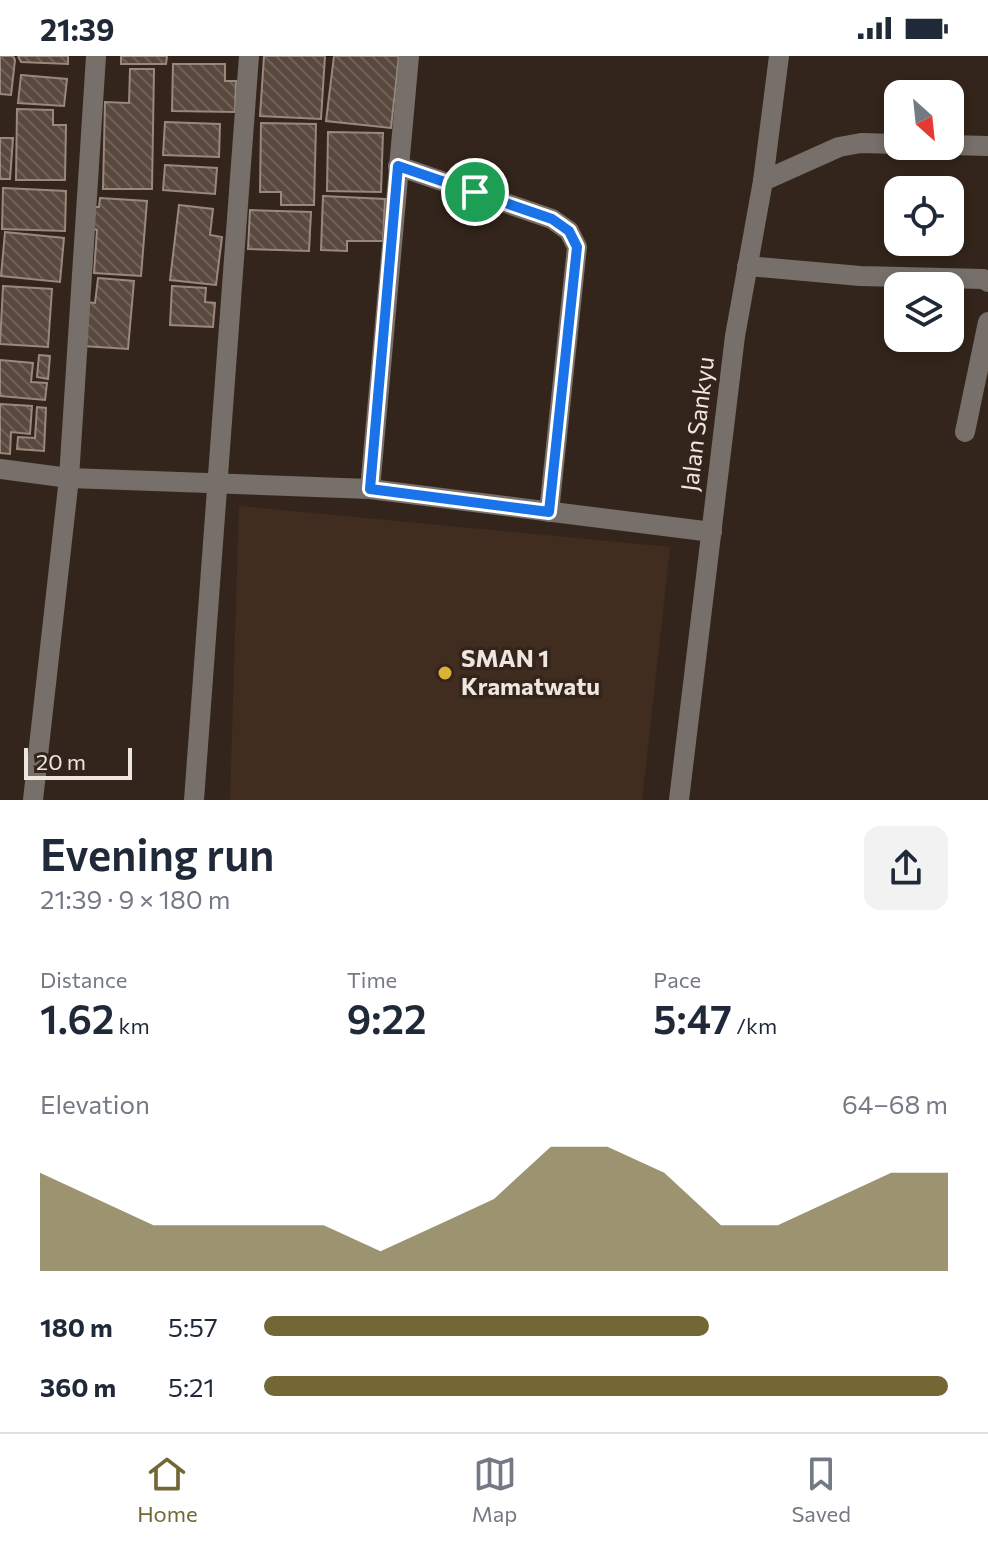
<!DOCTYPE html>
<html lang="en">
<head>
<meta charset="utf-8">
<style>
	body { margin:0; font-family:Commissioner,sans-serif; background:#f2f2f3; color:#1f2937; height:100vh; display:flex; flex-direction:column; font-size:30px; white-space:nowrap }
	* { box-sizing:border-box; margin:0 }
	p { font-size:26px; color:#747a83 }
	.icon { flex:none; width:44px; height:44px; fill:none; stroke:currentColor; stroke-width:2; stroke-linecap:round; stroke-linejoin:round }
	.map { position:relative; height:744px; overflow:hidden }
	.sheet { display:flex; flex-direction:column; background:#fff; flex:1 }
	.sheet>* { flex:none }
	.needle { width:52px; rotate:153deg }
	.controls { position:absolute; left:884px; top:24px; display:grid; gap:16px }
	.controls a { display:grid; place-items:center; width:80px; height:80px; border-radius:16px; background:#fff; box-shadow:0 4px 12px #0003; font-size:40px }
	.scale { position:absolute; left:24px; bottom:20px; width:108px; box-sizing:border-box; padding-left:8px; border:4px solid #f0e6e0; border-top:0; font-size:22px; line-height:28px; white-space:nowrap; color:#f0e6e0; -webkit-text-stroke:6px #33251b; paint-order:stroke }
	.pin { position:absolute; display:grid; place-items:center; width:68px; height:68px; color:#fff; margin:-34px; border:4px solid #fff; border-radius:50%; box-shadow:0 2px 8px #0007 }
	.round { display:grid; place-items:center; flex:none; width:84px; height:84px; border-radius:16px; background:#f2f2f3 }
	.headline { display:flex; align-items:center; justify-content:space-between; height:136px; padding:0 40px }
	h1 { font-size:44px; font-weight:600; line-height:60px }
	.figures { display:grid; grid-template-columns:repeat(3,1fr); gap:12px; height:136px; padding:8px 40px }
	.figures div { display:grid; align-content:center }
	.figures b { font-size:40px; font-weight:600 }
	.figures small { font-size:22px; font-weight:400 }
	.figures p { font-size:22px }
	.chart { height:224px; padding:16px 40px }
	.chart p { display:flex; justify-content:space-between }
	.chart svg { width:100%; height:144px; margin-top:8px; fill:#736736; opacity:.7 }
	ul { padding:0 40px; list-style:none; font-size:26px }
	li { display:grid; grid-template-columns:128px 96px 1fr; align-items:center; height:60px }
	li i { height:20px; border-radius:10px; background:#736736 }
	.status { display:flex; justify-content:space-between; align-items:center; height:56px; padding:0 40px; background:#fff; direction:ltr }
	.status svg { height:22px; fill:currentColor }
	.tabs { display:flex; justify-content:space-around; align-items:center; height:112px; border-top:2px solid #e0e1e3; background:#fff; font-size:22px; color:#747a83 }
	.tabs a { display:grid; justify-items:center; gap:4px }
	.tabs .on { color:#736736 }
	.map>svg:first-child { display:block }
	.built { fill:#412d20 }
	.building { fill:url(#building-back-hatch); stroke:#9a887d; stroke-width:2 }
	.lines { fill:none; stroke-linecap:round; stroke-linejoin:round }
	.minor { stroke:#776f6a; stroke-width:20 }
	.route-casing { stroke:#fff; stroke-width:16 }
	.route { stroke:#1a73e8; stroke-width:10 }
	.poi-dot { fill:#d9b334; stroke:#33251b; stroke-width:3 }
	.labels { text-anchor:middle; stroke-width:7; stroke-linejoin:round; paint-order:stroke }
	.street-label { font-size:24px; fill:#f0e6e0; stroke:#33251b }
	.poi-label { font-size:24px; font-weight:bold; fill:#f0e6e0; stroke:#33251b; text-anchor:start }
</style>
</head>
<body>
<div class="status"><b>21:39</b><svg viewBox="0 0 49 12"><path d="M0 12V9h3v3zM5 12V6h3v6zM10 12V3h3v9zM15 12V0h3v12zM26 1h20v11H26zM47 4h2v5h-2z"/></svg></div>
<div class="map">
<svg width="988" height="744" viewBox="0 0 988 744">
	<defs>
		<pattern id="building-back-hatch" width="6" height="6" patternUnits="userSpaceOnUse" patternTransform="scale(2)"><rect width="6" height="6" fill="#58483d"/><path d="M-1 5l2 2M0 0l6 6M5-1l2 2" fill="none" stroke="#706259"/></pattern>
	</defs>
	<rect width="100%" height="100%" fill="#33251b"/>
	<path class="built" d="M 239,450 L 670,491 L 642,744 L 230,744 Z"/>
	<g class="building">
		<path d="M 0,0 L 13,0 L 15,4 L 11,39 L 0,38 Z"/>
		<path d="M 18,0 L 68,0 L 68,8 L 21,6 Z"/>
		<path d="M 121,0 L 167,0 L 166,8 L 121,8 Z"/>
		<path d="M 264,0 L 325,0 L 321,63 L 260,60 Z"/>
		<path d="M 334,0 L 399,0 L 391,72 L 326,65 Z"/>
		<path d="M 173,8 L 225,8 L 225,25 L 236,25 L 235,56 L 172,55 Z"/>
		<path d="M 130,13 L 154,13 L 152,133 L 103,133 L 105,46 L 129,47 Z"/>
		<path d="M 21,19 L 67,23 L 64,50 L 18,47 Z"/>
		<path d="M 17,53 L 53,54 L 53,69 L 66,69 L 65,124 L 16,124 Z"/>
		<path d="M 165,66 L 220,68 L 219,101 L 163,99 Z"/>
		<path d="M 261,67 L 316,68 L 314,149 L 281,149 L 281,136 L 260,136 Z"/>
		<path d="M 328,76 L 383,77 L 381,136 L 327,135 Z"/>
		<path d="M 0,82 L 13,82 L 10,123 L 0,123 Z"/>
		<path d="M 165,109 L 217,112 L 215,138 L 163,134 Z"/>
		<path d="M 3,132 L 66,135 L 65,175 L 2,173 Z"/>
		<path d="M 323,140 L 385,143 L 383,185 L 347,185 L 347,195 L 321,194 Z"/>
		<path d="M 100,142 L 147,145 L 141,220 L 94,217 L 97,174 L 92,172 L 94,151 L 99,151 Z"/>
		<path d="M 179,149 L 213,153 L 210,179 L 222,181 L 216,229 L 170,224 Z"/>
		<path d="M 250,154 L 311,156 L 309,195 L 248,193 Z"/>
		<path d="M 5,176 L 64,182 L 60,226 L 1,220 Z"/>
		<path d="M 98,222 L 134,225 L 128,293 L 83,290 L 87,246 L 95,247 Z"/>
		<path d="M 3,230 L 52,233 L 48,291 L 0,288 Z"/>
		<path d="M 172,230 L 206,232 L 205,246 L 215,247 L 213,271 L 170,269 Z"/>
		<path d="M 39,299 L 50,300 L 48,323 L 37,321 Z"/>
		<path d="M 0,304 L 33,307 L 31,326 L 47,327 L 45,344 L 0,340 Z"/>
		<path d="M 0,348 L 32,350 L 30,378 L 11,376 L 10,398 L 0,397 Z"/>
		<path d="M 37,351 L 46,352 L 44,395 L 17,393 L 18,381 L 35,382 Z"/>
	</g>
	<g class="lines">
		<g class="minor">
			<path d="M 950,89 L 988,90"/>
			<path d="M 398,110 L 552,163 L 569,175 L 577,191 L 549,456"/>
			<path d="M 763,125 L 839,91 L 861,87 L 898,88"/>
			<path d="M 747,210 L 860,220 L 983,223 L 988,226"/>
			<path d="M 965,376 L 988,266"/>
			<path d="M 0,413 L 69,422 L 370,433 L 712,476"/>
			<path d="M 370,433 L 409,0"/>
			<path d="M 33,744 L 69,422 L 96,0"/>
			<path d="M 194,744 L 249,0"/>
			<path d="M 679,744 L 735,280 L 763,125 L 779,0"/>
		</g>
	</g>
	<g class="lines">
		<defs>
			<path id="route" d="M 398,110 L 552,163 L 569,175 L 577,191 L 549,456 L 370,433 Z"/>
		</defs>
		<use href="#route" class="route-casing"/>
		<use href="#route" class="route"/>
	</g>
	<circle class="poi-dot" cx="445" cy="617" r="8"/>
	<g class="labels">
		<g class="street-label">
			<text transform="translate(698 368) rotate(-83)" y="8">Jalan Sankyu</text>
		</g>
		<g class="poi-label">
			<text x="461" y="611">SMAN 1<tspan x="461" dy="28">Kramatwatu</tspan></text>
		</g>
	</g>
</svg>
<div class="controls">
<a><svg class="needle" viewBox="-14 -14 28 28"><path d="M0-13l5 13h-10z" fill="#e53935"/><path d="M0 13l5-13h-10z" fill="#747a83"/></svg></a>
<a><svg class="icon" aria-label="locate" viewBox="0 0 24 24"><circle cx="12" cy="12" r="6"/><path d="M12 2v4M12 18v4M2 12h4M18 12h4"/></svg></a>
<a><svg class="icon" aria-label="layers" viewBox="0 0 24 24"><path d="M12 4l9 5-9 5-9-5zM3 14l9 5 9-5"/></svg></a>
</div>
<div class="scale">20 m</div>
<div class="pin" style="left:475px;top:136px;background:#1e9e55"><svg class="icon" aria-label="arrive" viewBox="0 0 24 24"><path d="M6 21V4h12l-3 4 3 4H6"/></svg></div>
</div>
<section class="sheet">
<div class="headline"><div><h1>Evening run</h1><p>21:39 · 9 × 180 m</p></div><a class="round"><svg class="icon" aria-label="share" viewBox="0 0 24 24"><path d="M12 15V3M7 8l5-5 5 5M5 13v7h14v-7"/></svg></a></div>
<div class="figures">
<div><p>Distance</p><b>1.62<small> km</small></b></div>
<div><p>Time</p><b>9:22</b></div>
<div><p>Pace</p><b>5:47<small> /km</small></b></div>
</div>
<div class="chart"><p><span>Elevation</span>64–68 m</p>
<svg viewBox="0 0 160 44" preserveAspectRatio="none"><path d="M0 44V14L10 22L20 30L30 30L40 30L50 30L60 38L70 30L80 22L90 6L100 6L110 14L120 30L130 30L140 22L150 14L160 14V44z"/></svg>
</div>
<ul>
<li><b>180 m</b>5:57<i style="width:65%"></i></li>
<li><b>360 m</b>5:21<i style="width:100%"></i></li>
</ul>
</section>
<nav class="tabs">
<a class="on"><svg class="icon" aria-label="home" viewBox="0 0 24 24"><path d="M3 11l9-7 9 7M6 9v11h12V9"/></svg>Home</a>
<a><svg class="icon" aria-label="map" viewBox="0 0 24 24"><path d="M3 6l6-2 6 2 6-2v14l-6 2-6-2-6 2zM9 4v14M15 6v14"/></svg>Map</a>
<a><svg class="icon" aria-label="saved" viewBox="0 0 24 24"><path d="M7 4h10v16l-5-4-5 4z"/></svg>Saved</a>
</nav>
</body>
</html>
